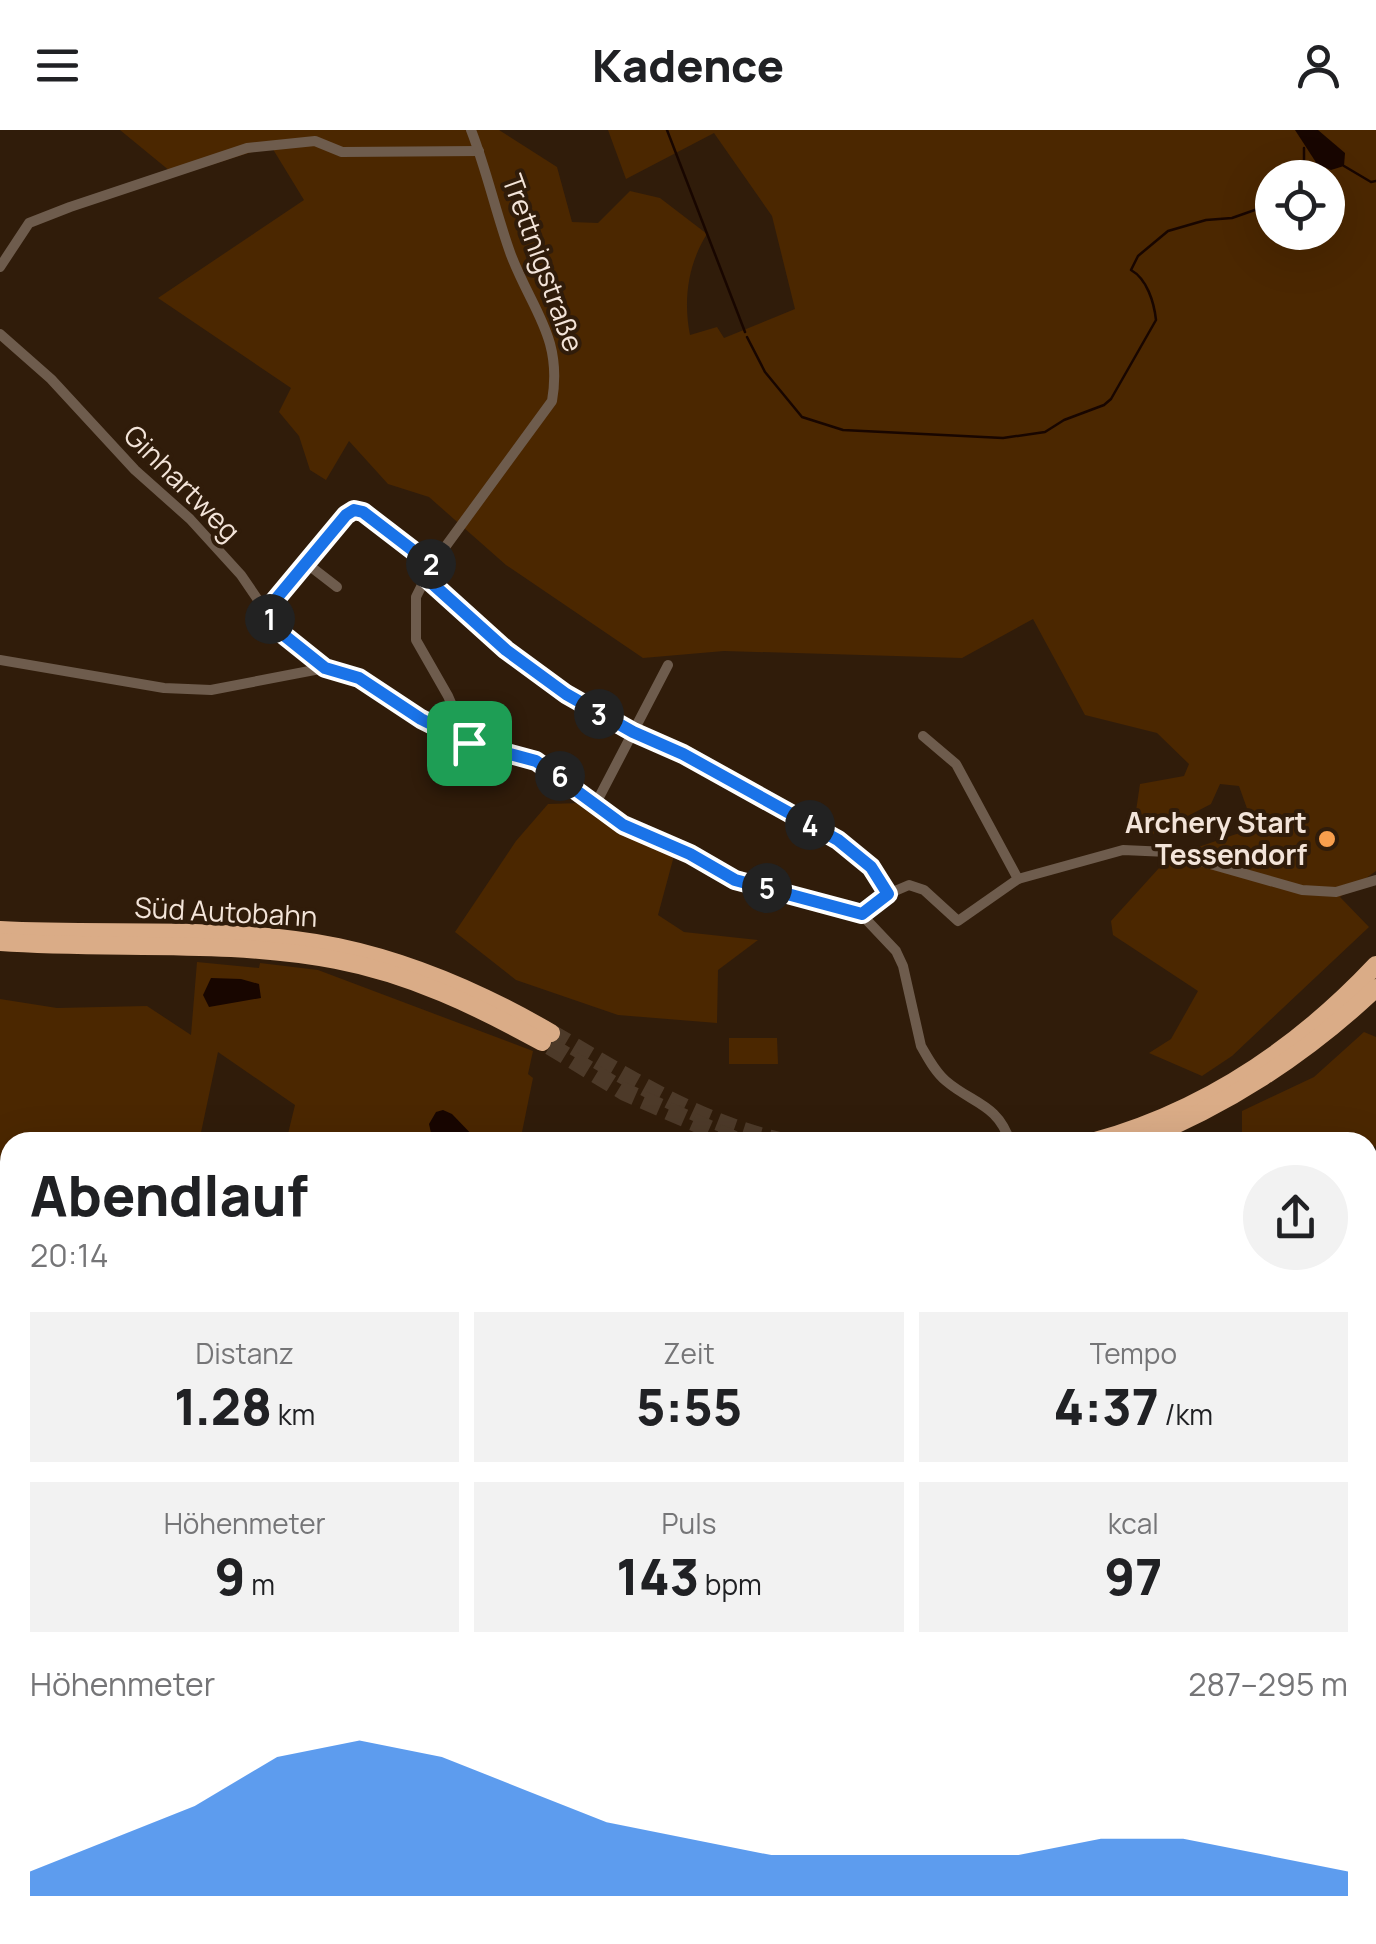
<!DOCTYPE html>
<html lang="de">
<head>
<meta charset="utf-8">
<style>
	body { margin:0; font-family:Manrope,sans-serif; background:#f2f2f2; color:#202124; height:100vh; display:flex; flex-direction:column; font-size:38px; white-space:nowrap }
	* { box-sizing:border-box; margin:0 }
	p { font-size:32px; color:#757577 }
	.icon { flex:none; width:55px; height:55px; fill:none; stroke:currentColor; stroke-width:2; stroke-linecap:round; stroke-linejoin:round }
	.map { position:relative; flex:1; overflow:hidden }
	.details { position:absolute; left:0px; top:1002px; width:1378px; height:812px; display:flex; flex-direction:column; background:#fff; border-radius:30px 30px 0 0; box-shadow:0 10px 40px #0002 }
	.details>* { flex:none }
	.tools { position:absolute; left:1255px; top:30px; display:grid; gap:20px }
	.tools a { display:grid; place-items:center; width:90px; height:90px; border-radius:50%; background:#fff; box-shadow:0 10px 40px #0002; font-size:50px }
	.pin { position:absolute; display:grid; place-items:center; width:85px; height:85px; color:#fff; margin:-42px; border-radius:20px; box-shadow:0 5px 15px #0006 }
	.km { position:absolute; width:50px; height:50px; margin:-25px; border-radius:50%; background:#222; color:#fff; font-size:28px; line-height:50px; text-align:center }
	.round { display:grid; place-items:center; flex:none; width:105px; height:105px; border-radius:52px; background:#f2f2f2 }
	.summary { display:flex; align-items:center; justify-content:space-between; height:170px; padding:0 30px }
	h1 { font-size:55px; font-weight:800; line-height:75px }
	.metrics { display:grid; grid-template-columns:repeat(3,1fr); gap:15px; height:170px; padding:10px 30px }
	.metrics div { display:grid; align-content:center; border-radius:0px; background:#f2f2f2; text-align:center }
	.metrics b { font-size:50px; font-weight:800 }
	.metrics small { font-size:28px; font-weight:400 }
	.metrics p { font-size:28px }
	.chart { height:280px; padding:20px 30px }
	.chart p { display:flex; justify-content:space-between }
	.chart svg { width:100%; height:180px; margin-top:10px; fill:#1a73e8; opacity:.7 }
	header { display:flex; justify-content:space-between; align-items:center; height:130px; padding:0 30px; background:#fff; font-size:45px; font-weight:800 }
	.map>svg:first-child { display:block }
	.green { fill:#4b2700; fill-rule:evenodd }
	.water { fill:#180600 }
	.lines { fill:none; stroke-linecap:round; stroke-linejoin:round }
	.stream { stroke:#180600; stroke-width:2.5 }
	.highway-tunnel { stroke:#4d3a29; stroke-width:18; stroke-dasharray:18 9; stroke-linecap:butt }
	.street { stroke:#6e5c4d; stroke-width:10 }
	.highway { stroke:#daac87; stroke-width:18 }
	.route-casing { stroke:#fff; stroke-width:20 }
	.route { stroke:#1a73e8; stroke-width:12 }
	.poi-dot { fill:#f99f4d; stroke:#301c0a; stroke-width:4 }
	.labels { text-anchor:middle; stroke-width:8; stroke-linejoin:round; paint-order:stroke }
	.street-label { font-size:28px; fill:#f3e4d9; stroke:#301c0a }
	.poi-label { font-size:28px; font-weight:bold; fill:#f3e4d9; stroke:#301c0a; text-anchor:end }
</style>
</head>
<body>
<header><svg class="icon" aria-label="menu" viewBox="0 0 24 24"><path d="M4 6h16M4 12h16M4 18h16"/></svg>Kadence<svg class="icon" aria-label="person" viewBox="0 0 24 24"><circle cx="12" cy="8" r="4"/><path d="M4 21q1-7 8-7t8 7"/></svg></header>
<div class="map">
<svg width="1376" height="1814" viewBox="0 0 1376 1814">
	<rect width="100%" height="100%" fill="#301c0a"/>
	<g class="green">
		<path d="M 120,0 L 499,0 L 557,37 L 572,92 L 598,93 L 630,61 L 660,68 L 707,104 C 688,134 683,170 690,205 L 717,197 L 724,208 L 795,179 L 772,86 L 714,3 L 626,49 L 608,0 L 1376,0 L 1376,741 L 1340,767 L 1369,797 L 1232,926 L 1202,946 L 1149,923 L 1171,909 L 1198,861 L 1113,805 L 1111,791 L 1169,727 L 1254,698 L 1239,656 L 1220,654 L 1211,674 L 1149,706 L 1133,701 L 1140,654 L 1184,646 L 1189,634 L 1157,603 L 1085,585 L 1033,489 L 962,528 L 724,521 L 643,528 L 506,435 L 429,367 L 388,354 L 349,311 L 326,350 L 310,340 L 299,306 L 279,282 L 291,258 L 158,168 L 304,70 L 271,16 L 176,46 ZM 1272,48 L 1328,48 L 1328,102 L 1272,102 Z"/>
		<path d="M 581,673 L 617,698 L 675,722 L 658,785 L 684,802 L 758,810 L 718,840 L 717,893 L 618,885 L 516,850 L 455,802 L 516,711 L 548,674 Z"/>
		<path d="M 197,832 L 259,838 L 260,833 L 318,840 L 533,921 L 528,944 L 533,948 L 520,1012 L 286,1012 L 295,975 L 218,922 L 199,1012 L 10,1012 L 10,1136 L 0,1135 L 0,869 L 57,878 L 147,876 L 191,905 Z"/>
		<path d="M 1364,902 L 1376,907 L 1376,1016 L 1368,1018 L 1368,1012 L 1242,1012 L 1242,981 L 1314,947 Z"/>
		<path d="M 729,908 L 777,908 L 778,934 L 729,934 Z"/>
		<path d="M 10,1354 L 10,1805 L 485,1805 L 487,1814 L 0,1814 L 0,1355 Z"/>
	</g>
	<g class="water">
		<path d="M 1295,0 L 1318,0 L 1345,23 L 1344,36 L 1331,40 L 1317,34 Z"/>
		<path d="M 211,848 L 241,849 L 259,854 L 261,868 L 209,877 L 203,865 Z"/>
		<path d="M 443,980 L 452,984 L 479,1012 L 433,1012 L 429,994 L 436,982 Z"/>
	</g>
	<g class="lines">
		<g class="stream">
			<path d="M 667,0 L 745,202"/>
			<path d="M 1344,36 L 1371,52 L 1376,51"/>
			<path d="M 1298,48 L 1304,35 L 1304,18"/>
			<path d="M 747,207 L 765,242 L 802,287 L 843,300 L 1003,308 L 1045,302 L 1064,290 L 1104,275 L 1111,269 L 1156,190 C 1154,172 1147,149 1131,140 L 1138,126 L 1168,101 L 1206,90 L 1232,88 L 1272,74"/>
			<path d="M 1368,1158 L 1376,1156"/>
			<path d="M 0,1351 L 10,1350"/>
			<path d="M 0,1701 L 10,1706"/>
		</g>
		<g class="highway-tunnel">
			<path d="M 551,903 C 625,946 699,994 784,1012"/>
			<path d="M 550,916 L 625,962 L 739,1012"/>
		</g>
		<g class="street">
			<path d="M 0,137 L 29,93 L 70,77 L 247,18 L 315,11 L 342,22 L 479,21"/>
			<path d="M 0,204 L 51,249 L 135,340 L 190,389 L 241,445 L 280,502 L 325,538"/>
			<path d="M 306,433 L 337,457"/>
			<path d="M 425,447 L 505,519 L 566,564 L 633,602 L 683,624 L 838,710 L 871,737 L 888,764"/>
			<path d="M 266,481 L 346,385 L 354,380 L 363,381 L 432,435"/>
			<path d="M 0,530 L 164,558 L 211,560 L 325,538 L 350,544 L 421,589 L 469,613 L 536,631 L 614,690 L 690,724 L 735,750 L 861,784"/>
			<path d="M 923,606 L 956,634 L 1018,749"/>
			<path d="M 468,612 L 448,566 L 416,510 L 416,467 L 432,435 L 552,271 C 563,208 532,180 511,125 C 496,84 487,41 471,0"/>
			<path d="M 594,677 L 668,535"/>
			<path d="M 861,784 L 888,764 L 909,755 L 924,760 L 958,791 L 1018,749 L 1123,720 L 1168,722 L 1302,760 L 1336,762 L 1376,750"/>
			<path d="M 861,784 L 896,821 L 903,836 L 921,916 C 928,928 935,942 946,951 C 973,974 998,974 1010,1012"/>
			<path d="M 1277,1805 L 1281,1814"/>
		</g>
		<g class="highway">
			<path d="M 0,800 C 112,806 228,795 338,817 C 414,833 484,864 551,903"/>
			<path d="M 0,812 C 112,820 226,809 336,830 C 410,844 477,876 542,912"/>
			<path d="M 1092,1012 C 1205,981 1297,919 1376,835"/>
			<path d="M 1136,1012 C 1227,975 1304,926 1376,858"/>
		</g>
	</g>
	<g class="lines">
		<defs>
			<path id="route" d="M 354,380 L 363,382 L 432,435 L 425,447 L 506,520 L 566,564 L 633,602 L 683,624 L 838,710 L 871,737 L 888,764 L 862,784 L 735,750 L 690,724 L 623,695 L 536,631 L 469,613 L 421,589 L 359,548 L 325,538 L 280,502 L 266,481 L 346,385 Z"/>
		</defs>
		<use href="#route" class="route-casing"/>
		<use href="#route" class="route"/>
	</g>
	<circle class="poi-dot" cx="1327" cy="709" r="10"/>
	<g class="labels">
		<g class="street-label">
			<text transform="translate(543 133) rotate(70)" y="10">Trettnigstraße</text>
			<text transform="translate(182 353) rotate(45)" y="10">Ginhartweg</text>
			<text transform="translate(226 782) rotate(3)" y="10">Süd Autobahn</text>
		</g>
		<g class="poi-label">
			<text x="1307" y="703">Archery Start<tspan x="1307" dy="32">Tessendorf</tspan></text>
		</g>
	</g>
</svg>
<div class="tools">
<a><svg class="icon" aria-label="locate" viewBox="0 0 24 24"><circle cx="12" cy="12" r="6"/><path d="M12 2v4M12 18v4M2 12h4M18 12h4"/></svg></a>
</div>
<div class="pin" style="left:469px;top:613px;background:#1e9e55"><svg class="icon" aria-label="arrive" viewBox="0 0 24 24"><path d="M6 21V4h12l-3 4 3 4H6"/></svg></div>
<b class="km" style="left:270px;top:489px">1</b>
<b class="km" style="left:431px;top:434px">2</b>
<b class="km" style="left:599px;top:584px">3</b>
<b class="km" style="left:810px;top:695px">4</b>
<b class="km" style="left:767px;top:758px">5</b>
<b class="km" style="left:560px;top:646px">6</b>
<section class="details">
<div class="summary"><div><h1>Abendlauf</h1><p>20:14</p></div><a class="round"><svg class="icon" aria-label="share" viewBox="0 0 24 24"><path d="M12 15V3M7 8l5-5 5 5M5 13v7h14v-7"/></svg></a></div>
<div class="metrics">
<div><p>Distanz</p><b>1.28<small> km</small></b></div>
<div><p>Zeit</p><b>5:55</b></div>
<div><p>Tempo</p><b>4:37<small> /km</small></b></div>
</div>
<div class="metrics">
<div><p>Höhenmeter</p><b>9<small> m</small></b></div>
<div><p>Puls</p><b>143<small> bpm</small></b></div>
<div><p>kcal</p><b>97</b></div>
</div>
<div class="chart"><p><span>Höhenmeter</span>287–295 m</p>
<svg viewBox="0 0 160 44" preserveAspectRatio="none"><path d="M0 44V38L10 30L20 22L30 10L40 6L50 10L60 18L70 26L80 30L90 34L100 34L110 34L120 34L130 30L140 30L150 34L160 38V44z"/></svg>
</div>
</section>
</div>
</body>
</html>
